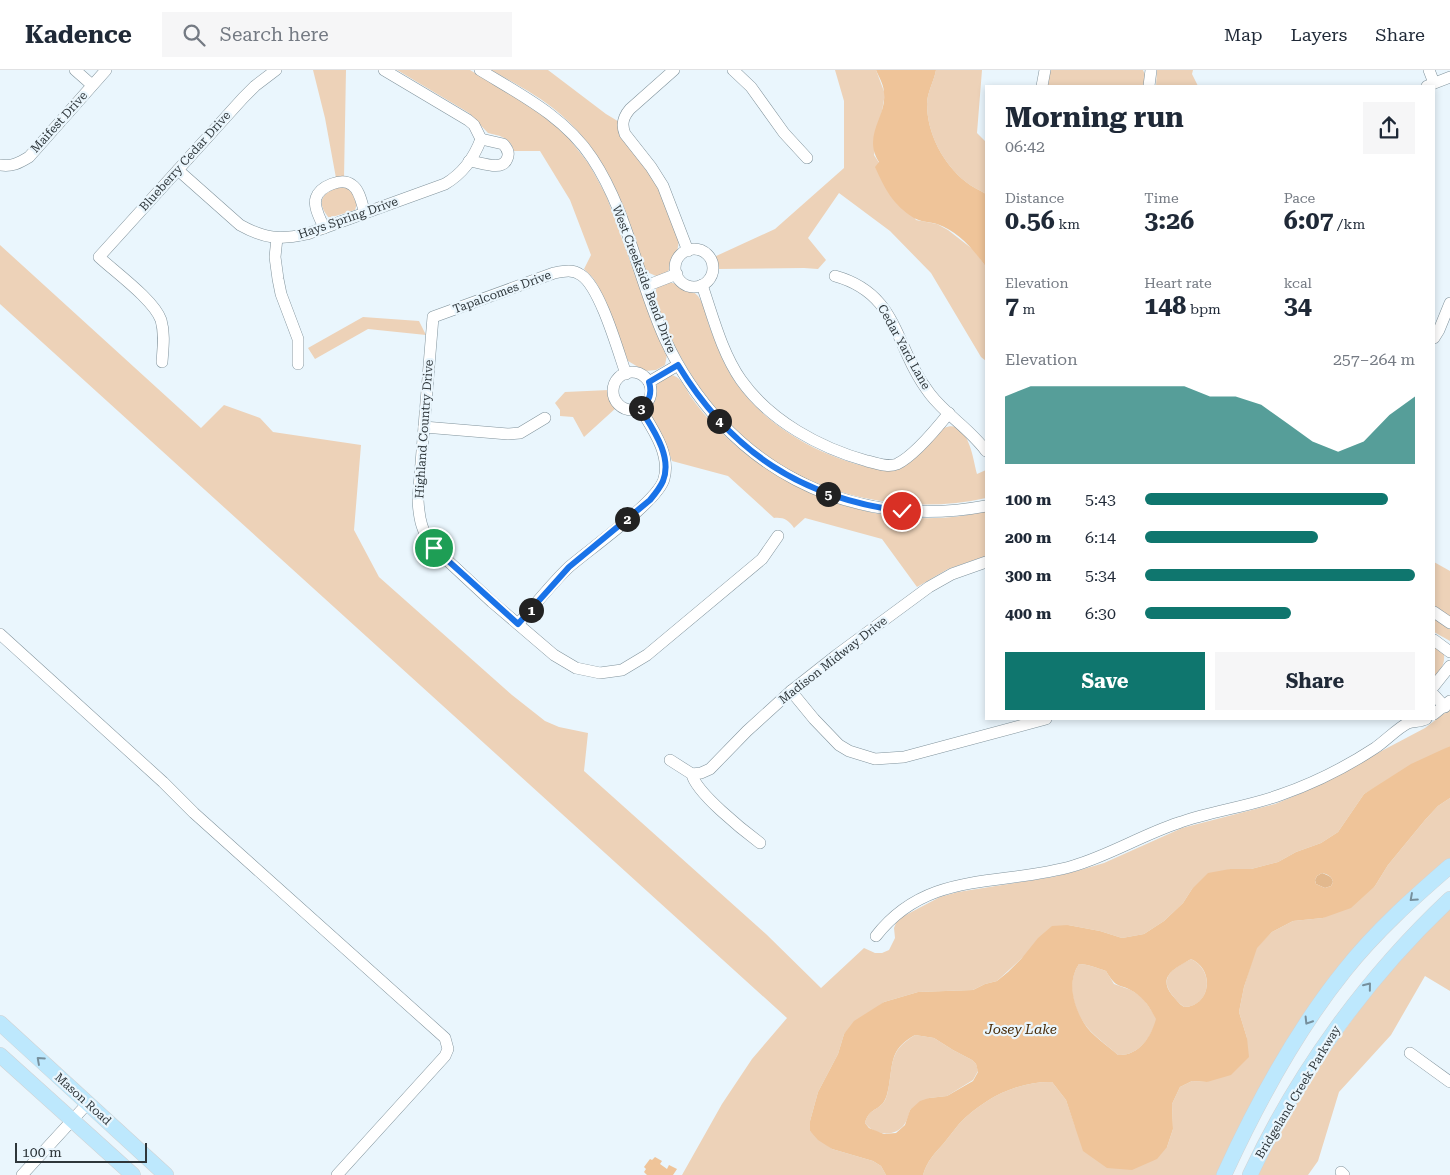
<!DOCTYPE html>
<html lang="en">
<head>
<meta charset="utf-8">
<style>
	body { margin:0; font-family:"Roboto Serif",serif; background:#f6f6f7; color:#1f2937; height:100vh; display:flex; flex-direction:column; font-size:19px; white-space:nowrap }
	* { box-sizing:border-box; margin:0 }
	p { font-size:16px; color:#747a83 }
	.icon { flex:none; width:28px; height:28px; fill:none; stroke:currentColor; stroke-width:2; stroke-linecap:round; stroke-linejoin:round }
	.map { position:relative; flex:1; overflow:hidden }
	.side { position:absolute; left:985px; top:15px; width:450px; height:635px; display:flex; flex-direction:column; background:#fff; border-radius:0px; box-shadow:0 2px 8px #0003 }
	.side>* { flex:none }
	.scale { position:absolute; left:15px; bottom:12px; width:132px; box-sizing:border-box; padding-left:5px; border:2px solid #2e363a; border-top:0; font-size:14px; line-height:18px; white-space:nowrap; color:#2e363a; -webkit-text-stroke:4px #eaf6fd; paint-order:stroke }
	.pin { position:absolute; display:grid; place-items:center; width:42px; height:42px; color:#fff; margin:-21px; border:2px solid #fff; border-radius:50%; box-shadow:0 1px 5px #0007 }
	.km { position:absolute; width:25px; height:25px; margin:-12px; border-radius:50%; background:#222; color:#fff; font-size:14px; line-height:25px; text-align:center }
	.round { display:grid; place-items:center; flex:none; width:52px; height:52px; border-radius:0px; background:#f6f6f7 }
	.summary { display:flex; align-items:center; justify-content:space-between; height:85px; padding:0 20px }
	h1 { font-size:28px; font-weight:700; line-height:38px }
	.metrics { display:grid; grid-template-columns:repeat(3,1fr); gap:8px; height:85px; padding:5px 20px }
	.metrics div { display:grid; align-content:center }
	.metrics b { font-size:25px; font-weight:700 }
	.metrics small { font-size:14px; font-weight:400 }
	.metrics p { font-size:14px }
	.chart { height:140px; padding:10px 20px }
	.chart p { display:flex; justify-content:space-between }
	.chart svg { width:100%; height:90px; margin-top:5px; fill:#0f766e; opacity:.7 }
	.button { display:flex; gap:10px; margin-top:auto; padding:10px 20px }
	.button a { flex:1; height:58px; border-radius:0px; background:#0f766e; color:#fff; font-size:20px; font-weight:700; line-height:58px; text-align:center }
	.button a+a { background:#f6f6f7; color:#1f2937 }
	ul { padding:0 20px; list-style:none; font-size:16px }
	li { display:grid; grid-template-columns:80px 60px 1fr; align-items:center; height:38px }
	li i { height:12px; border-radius:6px; background:#0f766e }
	header { display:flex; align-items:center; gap:30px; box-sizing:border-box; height:70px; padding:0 25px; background:#fff; border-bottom:1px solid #e0e1e3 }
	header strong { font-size:24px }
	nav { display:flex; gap:28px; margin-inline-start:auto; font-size:18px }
	.search { width:350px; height:45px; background:#f6f6f7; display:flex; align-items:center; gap:12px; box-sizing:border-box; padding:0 18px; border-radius:0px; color:#747a83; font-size:19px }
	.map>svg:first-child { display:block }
	.green { fill:#edd2b8 }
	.forest { fill:#e2b88d }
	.water { fill:#efc499; fill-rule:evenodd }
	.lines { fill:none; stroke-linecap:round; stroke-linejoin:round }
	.minor-casing { stroke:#81939c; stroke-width:12 }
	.major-casing { stroke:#d1d3d4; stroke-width:16 }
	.minor { stroke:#fff; stroke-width:11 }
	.major { stroke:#bde8fd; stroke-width:15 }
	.oneway { stroke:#768f9c }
	.route-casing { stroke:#fff; stroke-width:10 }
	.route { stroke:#1a73e8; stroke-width:6 }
	.labels { text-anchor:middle; stroke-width:4.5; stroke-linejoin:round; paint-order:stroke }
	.street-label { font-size:12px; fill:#2e363a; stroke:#eaf6fd }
	.water-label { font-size:14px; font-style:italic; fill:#4a2d0a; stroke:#eaf6fd }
</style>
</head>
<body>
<header>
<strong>Kadence</strong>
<div class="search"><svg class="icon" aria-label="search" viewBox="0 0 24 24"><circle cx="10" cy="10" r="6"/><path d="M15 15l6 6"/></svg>Search here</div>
<nav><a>Map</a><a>Layers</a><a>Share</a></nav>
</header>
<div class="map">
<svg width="1450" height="1105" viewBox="0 0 1450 1105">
	<rect width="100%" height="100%" fill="#eaf6fd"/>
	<g class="green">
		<path d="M 313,0 L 346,0 L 344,108 L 336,108 L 325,48 Z"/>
		<path d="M 397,0 L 470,0 L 526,34 L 554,54 L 567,66 L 589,94 L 606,125 L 654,256 L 667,285 L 665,295 L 656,300 L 645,301 L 628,291 L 598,216 L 593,208 L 584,199 L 591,185 L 570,130 L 540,81 L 514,81 L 511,74 L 506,69 L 500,66 L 488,63 L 469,43 Z"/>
		<path d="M 491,0 L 548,0 L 606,44 L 621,53 L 660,119 L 679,170 L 677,183 L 669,200 L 664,204 L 656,206 L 647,202 C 634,180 628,150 619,127 C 605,94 586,66 559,43 C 539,26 514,13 491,0 Z"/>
		<path d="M 835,0 L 876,0 L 885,24 L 874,85 L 916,150 L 937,154 L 948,160 L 975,181 L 986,197 L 986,291 L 981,287 L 931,203 L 890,161 L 839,123 L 808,168 L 826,190 L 818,199 L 804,198 L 716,199 L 714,187 L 775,159 L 844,98 L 844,31 Z"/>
		<path d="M 936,0 L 982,0 L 977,63 L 986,72 L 986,124 C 980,120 972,117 966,112 C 943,94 927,63 927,34 C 927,23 934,11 936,0 Z"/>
		<path d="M 1050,0 L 1143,0 L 1145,5 L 1144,16 L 1048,16 Z"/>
		<path d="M 1157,0 L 1193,0 L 1192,4 L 1198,16 L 1156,16 Z"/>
		<path d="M 341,116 L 350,118 L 357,134 L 355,140 L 329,148 C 314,130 324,122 341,116 Z"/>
		<path d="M 0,175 L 201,358 L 224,335 L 260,348 L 273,362 L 361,375 L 354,460 L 379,507 L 512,625 L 545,651 L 559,657 L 588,663 L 584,701 L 766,864 L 821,918 L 864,878 L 875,883 L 882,883 L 889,880 L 895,868 L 894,858 L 896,853 L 900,848 L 940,827 L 958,822 L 1053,807 L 1077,801 L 1104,793 L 1182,758 L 1275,734 L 1304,722 L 1425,658 L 1450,639 L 1450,676 L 1364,724 L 1338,762 L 1321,773 L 1296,782 L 1278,792 L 1251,799 L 1230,799 L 1192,819 L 1183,833 L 1164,851 L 1144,864 L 1122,868 L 1100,861 L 1068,855 L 1022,888 L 997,911 L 985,914 L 973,920 L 918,922 L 884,932 L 844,964 L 838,984 L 818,1022 L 810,1051 L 810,1061 L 832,1079 L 873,1091 L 881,1096 L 886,1105 L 682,1105 L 722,1034 L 752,989 L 787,948 L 0,234 Z"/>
		<path d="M 667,212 C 677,213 692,219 698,226 C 704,234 706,246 709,255 C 717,276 725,299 739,317 C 773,363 833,393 889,401 L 944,358 C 968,347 973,389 977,404 L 986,400 L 986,428 C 906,446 813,427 750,373 C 721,349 697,317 679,284 C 673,275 654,234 655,225 C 655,222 656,220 657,217 Z"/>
		<path d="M 363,247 L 419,251 L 426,265 L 368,259 L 315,289 L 308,278 Z"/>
		<path d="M 671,305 C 675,306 675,306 678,308 C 684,313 687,321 691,327 C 699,338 708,349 718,359 C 784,427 893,465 986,441 L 986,486 L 948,499 L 917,517 L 882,469 L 805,448 L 794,458 C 789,450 783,447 774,448 L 728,406 L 672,391 L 664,369 L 651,345 L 651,333 L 657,314 Z"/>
		<path d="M 609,320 L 609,325 L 617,337 L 584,367 L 573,347 L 560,346 L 560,340 L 555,333 L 565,322 Z"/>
		<path d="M 1434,492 L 1450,501 L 1450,547 L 1434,535 Z"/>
		<path d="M 1434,546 L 1450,559 L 1450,571 L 1434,562 Z"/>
		<path d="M 1434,575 L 1444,584 C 1445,595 1441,599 1434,607 Z"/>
		<path d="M 1450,728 L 1450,791 L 1346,896 L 1220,1105 L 923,1105 C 927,1091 935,1083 944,1073 C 949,1067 954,1060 959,1054 C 983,1029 1017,1011 1052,1012 L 1066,1030 L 1075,1056 L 1167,1077 L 1173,1059 L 1172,1034 L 1180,1017 L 1192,1011 L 1207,1012 L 1247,968 L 1239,942 L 1244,917 L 1256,878 L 1272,862 L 1293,851 L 1323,848 L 1375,816 L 1388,795 L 1425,750 L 1438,736 Z"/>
		<path d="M 1450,839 L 1450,921 L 1425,906 L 1391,965 L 1339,1022 L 1318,1091 L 1308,1105 L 1258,1105 C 1307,1006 1370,915 1450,839 Z"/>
		<path d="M 1191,889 C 1216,901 1210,937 1184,937 C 1180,934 1176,930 1173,926 C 1157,906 1175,898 1191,889 Z"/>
		<path d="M 1079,894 C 1088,894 1097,898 1106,901 L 1114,914 L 1131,920 L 1143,928 L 1157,949 C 1151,967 1139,986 1118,985 C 1107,975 1092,965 1084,953 C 1072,935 1067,912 1079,894 Z"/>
		<path d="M 915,965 L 934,968 L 953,980 L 972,990 L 976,994 L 978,1001 L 973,1010 L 947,1026 L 929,1028 L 910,1040 C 909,1044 907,1051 904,1055 C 894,1068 874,1065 865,1053 C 869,1039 875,1042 883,1033 C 887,1029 888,1020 889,1015 C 893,989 891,980 915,965 Z"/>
	</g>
	<path class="forest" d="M 1322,803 C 1327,805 1332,806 1333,812 L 1331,816 L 1325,818 L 1316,814 L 1315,810 L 1317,806 Z"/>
	<g class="water">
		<path d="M 876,0 L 936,0 C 934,11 927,23 927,34 C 927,63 943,94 966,112 C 972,117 980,120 986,124 L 986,197 C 974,180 958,161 937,154 C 930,152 921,152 914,148 C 893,135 885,119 875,97 L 879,92 C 862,65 887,47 884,23 C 884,15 879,7 876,0 Z"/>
		<path d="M 1450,676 L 1450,728 L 1438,736 L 1425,750 L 1388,795 L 1375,816 L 1351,838 L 1323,848 L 1293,851 L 1272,862 L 1257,878 L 1244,917 L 1239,942 L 1247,968 L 1249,987 L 1231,1005 L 1207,1012 L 1192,1011 L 1180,1017 L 1172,1034 L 1173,1059 L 1167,1077 L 1157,1089 L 1132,1100 L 1107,1098 L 1083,1081 L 1066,1030 L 1052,1012 C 1017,1011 983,1029 959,1054 C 954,1060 949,1067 944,1073 C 935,1083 927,1091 923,1105 L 886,1105 L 881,1096 L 873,1091 L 832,1079 L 818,1070 L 810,1061 L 810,1051 L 818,1022 L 838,984 L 844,964 L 854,951 L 884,932 L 918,922 L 973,920 L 985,914 L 997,911 L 1008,902 L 1022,888 L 1038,868 L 1052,856 L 1068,855 L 1100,861 L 1122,868 L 1144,864 L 1164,851 L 1183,833 L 1192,819 L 1208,803 L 1230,799 L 1251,799 L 1278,792 L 1296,782 L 1321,773 L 1338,762 L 1364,724 L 1411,694 ZM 1322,803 C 1327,804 1332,806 1333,812 L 1331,816 L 1325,818 L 1316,814 L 1315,810 L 1317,806 ZM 1191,889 C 1216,900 1210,937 1184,937 C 1179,934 1176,929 1172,925 C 1157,906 1176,898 1191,889 ZM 1079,894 C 1088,894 1097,898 1106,901 C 1118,921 1118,912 1134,922 C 1145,929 1150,938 1156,949 C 1151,967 1139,986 1118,985 C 1107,975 1091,965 1084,953 C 1073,935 1067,912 1079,894 ZM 915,965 L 934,968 L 953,980 L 972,990 L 976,994 L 978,1002 L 973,1011 L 947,1026 L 929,1028 L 920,1031 L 910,1040 L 905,1055 L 896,1063 L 884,1064 L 869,1058 L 865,1053 C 869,1039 875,1042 883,1033 C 887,1028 888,1020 889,1015 C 893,989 891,979 915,965 Z"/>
		<path d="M 655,1087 L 662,1091 L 660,1094 L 667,1099 L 669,1095 L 677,1099 L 673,1105 L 647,1105 L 644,1102 L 646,1099 L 644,1097 L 650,1089 L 652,1090 Z"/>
	</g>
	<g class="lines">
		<defs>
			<g id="minor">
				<path d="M 75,0 L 92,15"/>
				<path d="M 384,0 L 468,50 L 474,55 L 481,69"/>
				<path d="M 480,0 C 521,25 565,47 592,88 C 628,142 638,210 665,269 C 724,396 848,462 986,436"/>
				<path d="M 674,0 L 630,39 C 623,47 621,54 625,64 L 651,97 L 663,116 L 688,181"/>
				<path d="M 733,0 L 751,17 L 784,63 L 807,88"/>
				<path d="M 1429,0 L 1434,13"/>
				<path d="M 1042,16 L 1045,0"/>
				<path d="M 1149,16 L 1151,0"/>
				<path d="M 1427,16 L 1450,7"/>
				<path d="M 469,91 C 480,92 502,102 507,89 C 510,83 507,78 503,74 L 481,69"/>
				<path d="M 0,95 C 12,97 19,93 29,87 L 106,0"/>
				<path d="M 178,100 L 240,155 C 265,169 280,170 307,164 L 445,114 C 462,104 474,88 481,69"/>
				<path d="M 324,158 C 321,150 313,137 316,128 C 320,116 342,107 352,115 C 360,120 362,135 365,143"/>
				<path d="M 277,168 L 275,187 L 278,209 L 281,224 L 298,269 L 298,294"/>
				<circle cx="694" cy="198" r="19"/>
				<path d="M 835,206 C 900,224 894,278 930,324 C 946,345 970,359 986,381"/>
				<path d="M 702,215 C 713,247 722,283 741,310 C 770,351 820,378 867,391 C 877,393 887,398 897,394 C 914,386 937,358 949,343"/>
				<path d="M 646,216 L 677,204"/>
				<path d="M 1434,268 L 1439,260 L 1450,233"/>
				<path d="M 162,292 C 163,278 165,264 161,250 C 154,230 115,202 99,187 L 243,28 L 255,16 L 276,0"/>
				<circle cx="632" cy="321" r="19"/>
				<path d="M 626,304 C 618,281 600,217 581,205 C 573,199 564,201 554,203 L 433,247 L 418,430 C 419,449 422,463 434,478 L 492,532 L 554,585 L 576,598 L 600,603 L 622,600 L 647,585 L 762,489 L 778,466"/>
				<path d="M 649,312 L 678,295"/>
				<path d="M 424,357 L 508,364 L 520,363 L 545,348"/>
				<path d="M 1434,542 L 1450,553"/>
				<path d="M 518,554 C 535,535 551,514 569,497 C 590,479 658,431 664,409 C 671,384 652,358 640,338"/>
				<path d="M 0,564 L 163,712 L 194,743 L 445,968 L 448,979 L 445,986 L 337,1105"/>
				<path d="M 1434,570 L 1450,582"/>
				<path d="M 1434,616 L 1450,596"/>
				<path d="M 791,621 L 814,649 L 839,675 L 849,681 L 875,689 L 904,687 L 1046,649"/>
				<path d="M 1434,625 L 1445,637"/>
				<path d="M 1434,644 L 1450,631"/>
				<path d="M 670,690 L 692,704 C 695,722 744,761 760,773"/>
				<path d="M 692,704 L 701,703 L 710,699 L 747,661 L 791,621 L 838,584 L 929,517 L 952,504 L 986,492"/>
				<path d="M 876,866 C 928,799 1001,817 1073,796 C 1110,785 1142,765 1178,753 C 1211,741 1247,737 1280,725 C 1312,714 1346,697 1375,678 C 1384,672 1399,657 1408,653 C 1415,651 1420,652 1426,649"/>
				<path d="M 1410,983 L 1450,1012"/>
				<path d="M 1341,1102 L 1344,1105"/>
				<path d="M 22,1105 L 88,1033"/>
			</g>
			<g id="major">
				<path d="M 0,953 L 166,1105"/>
				<path d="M 0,985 L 133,1105"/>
				<path d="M 1224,1105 C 1257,1033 1295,962 1345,900 C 1376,861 1413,828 1450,796"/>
				<path d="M 1250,1105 C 1298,1002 1367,907 1450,829"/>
			</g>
		</defs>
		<use href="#minor" class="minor-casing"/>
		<use href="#major" class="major-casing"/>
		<use href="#minor" class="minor"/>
		<use href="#major" class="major"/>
	</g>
	<defs><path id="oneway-chevron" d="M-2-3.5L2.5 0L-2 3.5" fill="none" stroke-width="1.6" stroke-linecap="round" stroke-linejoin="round" transform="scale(1.25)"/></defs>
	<g class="oneway">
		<use href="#oneway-chevron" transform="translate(1413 828) rotate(138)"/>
		<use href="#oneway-chevron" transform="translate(1368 916) rotate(-51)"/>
		<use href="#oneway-chevron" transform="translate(1308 951) rotate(122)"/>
		<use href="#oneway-chevron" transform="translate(40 990) rotate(-138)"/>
	</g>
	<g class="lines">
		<defs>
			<path id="route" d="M 434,478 L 518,554 L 569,497 L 650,430 C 655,424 660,418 663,411 C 673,386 652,358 640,338 C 650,332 652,322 649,312 L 678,295 C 731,382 801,428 902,441"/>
		</defs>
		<use href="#route" class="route-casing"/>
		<use href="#route" class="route"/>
	</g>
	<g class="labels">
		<g class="street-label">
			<text transform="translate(59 52) rotate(-48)" y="4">Maifest Drive</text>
			<text transform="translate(185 91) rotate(-48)" y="4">Blueberry Cedar Drive</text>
			<text transform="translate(348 148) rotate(-19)" y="4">Hays Spring Drive</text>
			<text transform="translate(644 209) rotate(69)" y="4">West Creekside Bend Drive</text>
			<text transform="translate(502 222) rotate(-20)" y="4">Tapalcomes Drive</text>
			<text transform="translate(904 277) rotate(61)" y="4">Cedar Yard Lane</text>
			<text transform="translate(424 359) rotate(-86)" y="4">Highland Country Drive</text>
			<text transform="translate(833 590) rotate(-38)" y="4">Madison Midway Drive</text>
			<text transform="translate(1298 1022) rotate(-59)" y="4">Bridgeland Creek Parkway</text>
			<text transform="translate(83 1029) rotate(42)" y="4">Mason Road</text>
		</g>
		<g class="water-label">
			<text x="1021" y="964">Josey Lake</text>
		</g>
	</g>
</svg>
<div class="scale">100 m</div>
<div class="pin" style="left:434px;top:478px;background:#1e9e55"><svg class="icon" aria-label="arrive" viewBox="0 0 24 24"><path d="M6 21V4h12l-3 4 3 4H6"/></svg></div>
<div class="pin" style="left:902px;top:441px;background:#d93025"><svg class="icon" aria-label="check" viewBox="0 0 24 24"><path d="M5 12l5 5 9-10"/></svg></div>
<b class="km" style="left:531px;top:540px">1</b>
<b class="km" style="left:627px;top:449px">2</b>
<b class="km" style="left:641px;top:338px">3</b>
<b class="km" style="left:719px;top:351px">4</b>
<b class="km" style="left:828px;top:424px">5</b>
<section class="side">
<div class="summary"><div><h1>Morning run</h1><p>06:42</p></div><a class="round"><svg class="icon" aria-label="share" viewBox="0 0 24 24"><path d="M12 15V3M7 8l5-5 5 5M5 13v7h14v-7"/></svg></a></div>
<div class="metrics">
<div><p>Distance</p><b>0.56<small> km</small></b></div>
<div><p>Time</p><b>3:26</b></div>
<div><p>Pace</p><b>6:07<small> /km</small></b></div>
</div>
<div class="metrics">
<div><p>Elevation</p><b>7<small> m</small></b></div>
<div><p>Heart rate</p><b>148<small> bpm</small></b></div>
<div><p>kcal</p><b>34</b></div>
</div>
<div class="chart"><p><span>Elevation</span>257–264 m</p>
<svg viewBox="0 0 160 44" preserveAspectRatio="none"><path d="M0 44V11L10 6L20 6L30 6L40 6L50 6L60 6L70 6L80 11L90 11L100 15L110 24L120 33L130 38L140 33L150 20L160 11V44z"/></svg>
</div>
<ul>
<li><b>100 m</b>5:43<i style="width:90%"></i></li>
<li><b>200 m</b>6:14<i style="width:64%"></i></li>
<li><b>300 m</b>5:34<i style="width:100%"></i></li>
<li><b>400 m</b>6:30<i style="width:54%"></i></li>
</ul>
<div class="button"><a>Save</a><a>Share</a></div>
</section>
</div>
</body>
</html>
